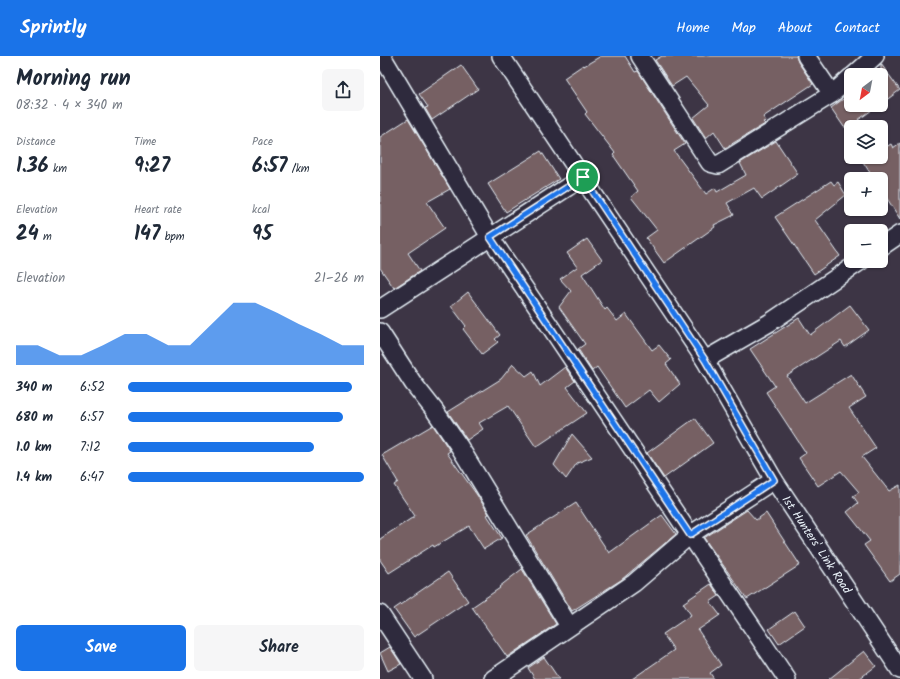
<!DOCTYPE html>
<html lang="en">
<head>
<meta charset="utf-8">
<style>
	body { margin:0; font-family:Kalam,sans-serif; background:#f6f6f7; color:#1f2937; height:100vh; display:flex; flex-direction:column; font-size:15px; white-space:nowrap }
	* { box-sizing:border-box; margin:0 }
	p { font-size:13px; color:#747a83 }
	.icon { flex:none; width:22px; height:22px; fill:none; stroke:currentColor; stroke-width:2; stroke-linecap:round; stroke-linejoin:round }
	.map { position:relative; flex:1; overflow:hidden }
	.sheet { display:flex; flex-direction:column; background:#fff; width:380px }
	.sheet>* { flex:none }
	.needle { width:26px; rotate:212deg }
	.fabs { position:absolute; left:464px; top:12px; display:grid; gap:8px }
	.fabs a { display:grid; place-items:center; width:44px; height:44px; border-radius:6px; background:#fff; box-shadow:0 1px 3px #0004; font-size:20px }
	.pin { position:absolute; display:grid; place-items:center; width:34px; height:34px; color:#fff; margin:-17px; border:2px solid #fff; border-radius:50%; box-shadow:0 1px 4px #0007 }
	.round { display:grid; place-items:center; flex:none; width:42px; height:42px; border-radius:6px; background:#f6f6f7 }
	.headline { display:flex; align-items:center; justify-content:space-between; height:68px; padding:0 16px }
	h1 { font-size:22px; font-weight:700; line-height:30px }
	.stats { display:grid; grid-template-columns:repeat(3,1fr); gap:6px; height:68px; padding:4px 16px }
	.stats div { display:grid; align-content:center }
	.stats b { font-size:20px; font-weight:700 }
	.stats small { font-size:11px; font-weight:400 }
	.stats p { font-size:11px }
	.chart { height:112px; padding:8px 16px }
	.chart p { display:flex; justify-content:space-between }
	.chart svg { width:100%; height:72px; margin-top:4px; fill:#1a73e8; opacity:.7 }
	.cta { display:flex; gap:8px; margin-top:auto; padding:8px 16px }
	.cta a { flex:1; height:46px; border-radius:6px; background:#1a73e8; color:#fff; font-size:16px; font-weight:700; line-height:46px; text-align:center }
	.cta a+a { background:#f6f6f7; color:#1f2937 }
	ul { padding:0 16px; list-style:none; font-size:13px }
	li { display:grid; grid-template-columns:64px 48px 1fr; align-items:center; height:30px }
	li i { height:10px; border-radius:5px; background:#1a73e8 }
	header { display:flex; align-items:center; gap:24px; box-sizing:border-box; height:56px; padding:0 20px; background:#1a73e8; color:#fff }
	header strong { font-size:19px }
	nav { display:flex; gap:22px; margin-inline-start:auto; font-size:14px }
	main { display:flex; flex:1; min-height:0 }
	.map>svg:first-child { display:block }
	.building { fill:#766064; stroke:#e8f1f8 }
	.lines { fill:none; stroke-linecap:round; stroke-linejoin:round }
	.street-casing { stroke:#e8f1f8; stroke-width:20 }
	.street { stroke:#2f2a3d; stroke-width:17 }
	.route-casing { stroke:#fff; stroke-width:8 }
	.route { stroke:#1a73e8; stroke-width:5 }
	.labels { text-anchor:middle; stroke-width:3.5; stroke-linejoin:round; paint-order:stroke }
	.street-label { font-size:12px; fill:#e8f1f8; stroke:#2f2a3d }
</style>
</head>
<body>
<header>
<strong>Sprintly</strong>
<nav><a>Home</a><a>Map</a><a>About</a><a>Contact</a></nav>
</header>
<main>
<section class="sheet">
<div class="headline"><div><h1>Morning run</h1><p>08:32 · 4 × 340 m</p></div><a class="round"><svg class="icon" aria-label="share" viewBox="0 0 24 24"><path d="M12 15V3M7 8l5-5 5 5M5 13v7h14v-7"/></svg></a></div>
<div class="stats">
<div><p>Distance</p><b>1.36<small> km</small></b></div>
<div><p>Time</p><b>9:27</b></div>
<div><p>Pace</p><b>6:57<small> /km</small></b></div>
</div>
<div class="stats">
<div><p>Elevation</p><b>24<small> m</small></b></div>
<div><p>Heart rate</p><b>147<small> bpm</small></b></div>
<div><p>kcal</p><b>95</b></div>
</div>
<div class="chart"><p><span>Elevation</span>21–26 m</p>
<svg viewBox="0 0 160 44" preserveAspectRatio="none"><path d="M0 44V32L10 32L20 38L30 38L40 32L50 25L60 25L70 32L80 32L90 19L100 6L110 6L120 12L130 19L140 25L150 32L160 32V44z"/></svg>
</div>
<ul>
<li><b>340 m</b>6:52<i style="width:95%"></i></li>
<li><b>680 m</b>6:57<i style="width:91%"></i></li>
<li><b>1.0 km</b>7:12<i style="width:79%"></i></li>
<li><b>1.4 km</b>6:47<i style="width:100%"></i></li>
</ul>
<div class="cta"><a>Save</a><a>Share</a></div>
</section>
<div class="map">
<svg width="520" height="623" viewBox="0 0 520 623">
	<rect width="100%" height="100%" fill="#3d3545"/>
	<filter id="ink" filterUnits="userSpaceOnUse"><feTurbulence type="fractalNoise" baseFrequency=".025" numOctaves="2"/><feDisplacementMap in="SourceGraphic" scale="8" xChannelSelector="R" yChannelSelector="G"/><feConvolveMatrix kernelMatrix="1 2 1 2 8 2 1 2 1" color-interpolation-filters="sRGB"/></filter>
	<g filter="url(#ink)">
		<g class="building">
			<path d="M 221,0 L 245,0 L 255,16 L 258,15 L 305,88 L 294,95 L 326,138 L 335,132 L 337,136 L 366,119 L 360,107 L 396,85 L 418,118 L 382,143 L 374,132 L 347,147 L 354,159 L 334,169 L 335,171 L 284,207 L 266,182 L 277,174 L 251,141 L 258,135 L 233,99 L 235,97 L 205,58 L 207,56 L 184,22 L 203,9 L 204,10 Z"/>
			<path d="M 282,0 L 416,0 L 418,6 L 433,28 L 383,61 L 386,65 L 383,66 L 385,68 L 345,92 L 334,75 L 326,82 L 313,62 L 329,49 L 306,21 L 292,30 L 275,4 Z"/>
			<path d="M 501,8 L 520,34 L 501,48 Z"/>
			<path d="M 81,9 L 98,33 L 52,64 L 45,52 L 48,51 L 39,38 Z"/>
			<path d="M 463,43 L 468,49 L 499,49 L 478,64 L 483,71 L 464,71 L 451,52 Z"/>
			<path d="M 28,63 L 70,133 L 47,146 L 65,172 L 28,197 L 40,215 L 14,232 L 0,212 L 0,81 Z"/>
			<path d="M 520,87 L 520,163 L 501,133 L 501,123 L 494,123 L 480,101 L 501,101 L 501,94 L 511,88 L 513,92 Z"/>
			<path d="M 161,95 L 179,123 L 126,156 L 108,128 Z"/>
			<path d="M 451,125 L 454,129 L 458,126 L 466,139 L 435,164 L 460,200 L 434,218 L 395,161 Z"/>
			<path d="M 207,183 L 222,204 L 202,218 L 225,254 L 227,252 L 237,265 L 246,258 L 272,294 L 279,289 L 291,304 L 286,308 L 300,328 L 279,346 L 269,334 L 245,352 L 217,311 L 212,315 L 198,293 L 205,288 L 179,251 L 191,235 L 180,223 L 197,211 L 187,197 Z"/>
			<path d="M 88,236 L 120,279 L 115,283 L 118,286 L 102,298 L 83,273 L 86,270 L 71,250 Z"/>
			<path d="M 470,249 L 489,274 L 465,291 L 461,285 L 407,320 L 425,347 L 471,318 L 486,341 L 469,352 L 496,392 L 482,401 L 509,435 L 520,429 L 520,518 L 510,525 L 484,489 L 490,485 L 467,456 L 478,447 L 473,440 L 479,436 L 461,415 L 438,430 L 419,402 L 426,397 L 386,336 L 395,330 L 370,293 L 419,262 L 430,279 Z"/>
			<path d="M 133,308 L 146,320 L 153,315 L 160,330 L 185,311 L 195,325 L 187,331 L 207,357 L 156,391 L 128,350 L 99,367 L 103,373 L 87,384 L 68,356 L 121,323 Z"/>
			<path d="M 315,362 L 333,387 L 284,422 L 267,397 Z"/>
			<path d="M 53,369 L 70,395 L 67,397 L 97,439 L 109,458 L 107,459 L 122,482 L 104,493 L 89,470 L 54,491 L 53,489 L 9,517 L 0,504 L 0,483 L 35,460 L 14,429 L 18,426 L 2,399 Z"/>
			<path d="M 192,378 L 212,401 L 197,407 L 186,423 L 174,409 Z"/>
			<path d="M 196,447 L 229,497 L 282,459 L 296,478 L 241,524 L 192,555 L 146,479 Z"/>
			<path d="M 367,454 L 376,464 L 386,457 L 420,509 L 367,543 L 324,482 Z"/>
			<path d="M 142,513 L 176,568 L 127,601 L 92,551 L 120,532 L 119,531 Z"/>
			<path d="M 68,516 L 88,545 L 34,581 L 14,553 Z"/>
			<path d="M 331,528 L 339,540 L 330,546 L 340,559 L 318,574 L 341,609 L 330,617 L 334,623 L 252,623 L 294,594 L 283,578 L 311,559 L 303,547 Z"/>
			<path d="M 415,555 L 425,570 L 399,588 L 389,573 Z"/>
			<path d="M 10,591 L 21,608 L 8,615 L 0,597 Z"/>
			<path d="M 484,595 L 496,610 L 479,623 L 449,623 Z"/>
			<path d="M 164,601 L 179,623 L 155,623 L 148,612 Z"/>
		</g>
		<g class="lines">
			<defs>
				<g id="street">
					<path d="M 2,0 L 110,181 L 407,623"/>
					<path id="s1" d="M 121,0 L 325,304 L 394,424 L 520,614"/>
					<path d="M 260,0 L 330,107 L 338,109 L 452,38 L 471,21"/>
					<path d="M 426,0 L 452,38"/>
					<path d="M 474,19 L 495,0"/>
					<path d="M 501,191 L 520,178"/>
					<path d="M 0,253 L 203,121"/>
					<path d="M 0,276 L 33,327 L 55,355 L 79,390 L 189,570"/>
					<path d="M 325,304 L 389,267 L 481,205"/>
					<path d="M 0,558 L 43,623"/>
					<path d="M 113,623 L 254,527 L 310,479 L 394,424"/>
				</g>
			</defs>
			<use href="#street" class="street-casing"/>
			<use href="#street" class="street"/>
		</g>
	</g>
	<g class="lines" filter="url(#ink)">
		<defs>
			<path id="route" d="M 203,121 L 325,304 L 394,424 L 310,479 L 110,181 Z"/>
		</defs>
		<use href="#route" class="route-casing"/>
		<use href="#route" class="route"/>
	</g>
	<g class="labels">
		<g class="street-label">
			<text dy="4" stroke="none"><textPath href="#s1" startOffset="582">1st Hunters' Link Road</textPath></text>
		</g>
	</g>
</svg>
<div class="fabs">
<a><svg class="needle" viewBox="-14 -14 28 28"><path d="M0-13l5 13h-10z" fill="#e53935"/><path d="M0 13l5-13h-10z" fill="#747a83"/></svg></a>
<a><svg class="icon" aria-label="layers" viewBox="0 0 24 24"><path d="M12 4l9 5-9 5-9-5zM3 14l9 5 9-5"/></svg></a>
<a>+</a>
<a>−</a>
</div>
<div class="pin" style="left:203px;top:121px;background:#1e9e55"><svg class="icon" aria-label="arrive" viewBox="0 0 24 24"><path d="M6 21V4h12l-3 4 3 4H6"/></svg></div>
</div>
</main>
</body>
</html>
